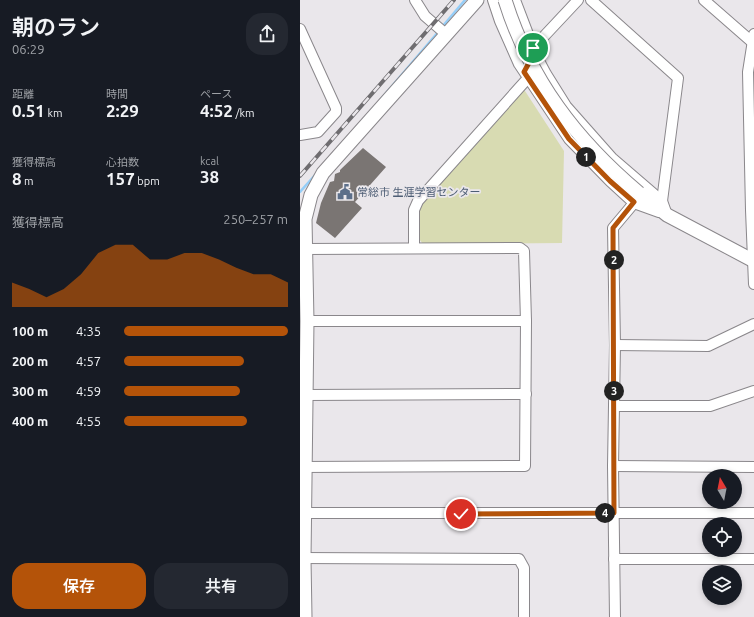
<!DOCTYPE html>
<html lang="ja">
<head>
<meta charset="utf-8">
<style>
	body { margin:0; font-family:Ubuntu,"Noto Sans JP",sans-serif; background:#242831; color:#f1f3f6; height:100vh; display:flex; flex-direction:column; font-size:15px; white-space:nowrap }
	* { box-sizing:border-box; margin:0 }
	p { font-size:13px; color:#9ea1a6 }
	.icon { flex:none; width:22px; height:22px; fill:none; stroke:currentColor; stroke-width:2; stroke-linecap:round; stroke-linejoin:round }
	.map { position:relative; flex:1; overflow:hidden }
	.drawer { display:flex; flex-direction:column; background:#171b24; width:300px }
	.drawer>* { flex:none }
	.needle { width:26px; rotate:350deg }
	.fabs { position:absolute; left:402px; top:469px; display:grid; gap:8px }
	.fabs a { display:grid; place-items:center; width:40px; height:40px; border-radius:50%; background:#171b24; box-shadow:0 2px 6px #0003; font-size:20px }
	.pin { position:absolute; display:grid; place-items:center; width:34px; height:34px; color:#fff; margin:-17px; border:2px solid #fff; border-radius:50%; box-shadow:0 1px 4px #0007 }
	.km { position:absolute; width:20px; height:20px; margin:-10px; border-radius:50%; background:#222; color:#fff; font-size:11px; line-height:20px; text-align:center }
	.round { display:grid; place-items:center; flex:none; width:42px; height:42px; border-radius:16px; background:#242831 }
	.headline { display:flex; align-items:center; justify-content:space-between; height:68px; padding:0 12px }
	h1 { font-size:22px; font-weight:600; line-height:30px }
	.stats { display:grid; grid-template-columns:repeat(3,1fr); gap:6px; height:68px; padding:4px 12px }
	.stats div { display:grid; align-content:center }
	.stats b { font-size:17px; font-weight:600 }
	.stats small { font-size:11px; font-weight:400 }
	.stats p { font-size:11px }
	.chart { height:112px; padding:8px 12px }
	.chart p { display:flex; justify-content:space-between }
	.chart svg { width:100%; height:72px; margin-top:4px; fill:#b45309; opacity:.7 }
	.button { display:flex; gap:8px; margin-top:auto; padding:8px 12px }
	.button a { flex:1; height:46px; border-radius:16px; background:#b45309; color:#fff; font-size:16px; font-weight:600; line-height:46px; text-align:center }
	.button a+a { background:#242831; color:#f1f3f6 }
	ul { padding:0 12px; list-style:none; font-size:13px }
	li { display:grid; grid-template-columns:64px 48px 1fr; align-items:center; height:30px }
	li i { height:10px; border-radius:5px; background:#b45309 }
	main { display:flex; flex:1; min-height:0 }
	.map>svg:first-child { display:block }
	.green { fill:#d8dbb2 }
	.lines { fill:none; stroke-linecap:round; stroke-linejoin:round }
	.stream { stroke:#95cef8; stroke-width:2.5 }
	.building { fill:#7a7573 }
	.minor-casing { stroke:#8a878b; stroke-width:12 }
	.tertiary-casing { stroke:#8a878b; stroke-width:15 }
	.minor { stroke:#fff; stroke-width:10 }
	.tertiary { stroke:#fff; stroke-width:13 }
	.rail-casing { stroke:#6f6d70; stroke-width:4 }
	.rail { stroke:#eae7eb; stroke-width:2.5; stroke-dasharray:8; stroke-linecap:butt }
	.tertiary-bridge-casing { stroke:#8a878b; stroke-width:15; stroke-linecap:butt }
	.tertiary-bridge { stroke:#fff; stroke-width:13 }
	.route-casing { stroke:#fff; stroke-width:8 }
	.route { stroke:#b45309; stroke-width:5 }
	.labels { text-anchor:middle; stroke-width:3.5; stroke-linejoin:round; paint-order:stroke }
	.service-label { font-size:11px; fill:#4e5e75; stroke:#eae7eb; text-anchor:start }
</style>
</head>
<body>
<main>
<section class="drawer">
<div class="headline"><div><h1>朝のラン</h1><p>06:29</p></div><a class="round"><svg class="icon" aria-label="share" viewBox="0 0 24 24"><path d="M12 15V3M7 8l5-5 5 5M5 13v7h14v-7"/></svg></a></div>
<div class="stats">
<div><p>距離</p><b>0.51<small> km</small></b></div>
<div><p>時間</p><b>2:29</b></div>
<div><p>ペース</p><b>4:52<small> /km</small></b></div>
</div>
<div class="stats">
<div><p>獲得標高</p><b>8<small> m</small></b></div>
<div><p>心拍数</p><b>157<small> bpm</small></b></div>
<div><p>kcal</p><b>38</b></div>
</div>
<div class="chart"><p><span>獲得標高</span>250–257 m</p>
<svg viewBox="0 0 160 44" preserveAspectRatio="none"><path d="M0 44V29L10 33L20 38L30 33L40 24L50 11L60 6L70 6L80 15L90 15L100 11L110 11L120 15L130 20L140 24L150 24L160 29V44z"/></svg>
</div>
<ul>
<li><b>100 m</b>4:35<i style="width:100%"></i></li>
<li><b>200 m</b>4:57<i style="width:73%"></i></li>
<li><b>300 m</b>4:59<i style="width:71%"></i></li>
<li><b>400 m</b>4:55<i style="width:75%"></i></li>
</ul>
<div class="button"><a>保存</a><a>共有</a></div>
</section>
<div class="map">
<svg width="454" height="617" viewBox="0 0 454 617">
	<rect width="100%" height="100%" fill="#eae7eb"/>
	<path class="green" d="M 223,90 L 225,91 L 264,151 L 262,243 L 123,244 L 119,239 L 119,207 Z"/>
	<g class="lines">
		<g class="stream">
			<path d="M 142,27 L 165,0"/>
			<path d="M 81,99 L 139,31"/>
			<path d="M 0,192 L 16,174"/>
		</g>
	</g>
	<path class="building" d="M 63,148 L 86,167 L 55,202 L 62,208 L 35,238 L 16,223 L 21,203 L 30,182 L 34,181 L 35,174 L 40,172 L 40,170 Z"/>
	<g class="lines">
		<defs>
			<g id="minor">
				<path d="M 115,0 L 125,16 L 147,35"/>
				<path d="M 193,0 L 200,21 L 219,64 L 269,139 L 310,181 L 334,203 L 359,212"/>
				<path d="M 215,0 L 236,55 L 246,74 L 266,106 L 312,158 L 362,201 L 367,215"/>
				<path d="M 291,0 L 378,78 L 362,201"/>
				<path d="M 404,0 L 452,42"/>
				<path d="M 0,29 L 36,108 L 36,112 L 18,132 L 0,135"/>
				<path d="M 454,34 L 448,72 L 451,210 L 454,284"/>
				<path d="M 232,54 L 233,48 L 278,0"/>
				<path d="M 114,248 L 114,210 L 118,201 L 228,78"/>
				<path d="M 7,321 L 226,321"/>
				<path d="M 315,345 L 408,346 L 454,324"/>
				<path d="M 0,394 L 7,395 L 226,394"/>
				<path d="M 314,406 L 410,406 L 454,391"/>
				<path d="M 313,466 L 454,467"/>
				<path d="M 0,467 L 225,466 L 226,321 L 224,251 L 220,248 L 5,249"/>
				<path d="M 0,513 L 454,513"/>
				<path d="M 0,558 L 219,559 L 224,568 L 224,617"/>
				<path d="M 314,559 L 454,559"/>
				<path d="M 315,617 L 313,466 L 315,345 L 313,228 L 334,203"/>
			</g>
			<g id="tertiary">
				<path d="M 339,193 L 367,215 L 454,261"/>
				<path d="M 5,617 L 4,559 L 7,321 L 5,219 L 11,195 L 23,173 L 177,0"/>
			</g>
		</defs>
		<use href="#minor" class="minor-casing"/>
		<use href="#tertiary" class="tertiary-casing"/>
		<use href="#minor" class="minor"/>
		<use href="#tertiary" class="tertiary"/>
		<defs>
			<path id="rail" d="M 0,176 L 154,0"/>
		</defs>
		<use href="#rail" class="rail-casing"/>
		<use href="#rail" class="rail"/>
		<defs>
			<path id="tertiary-bridge" d="M 205,0 C 230,80 276,140 339,193"/>
		</defs>
		<use href="#tertiary-bridge" class="tertiary-bridge-casing"/>
		<use href="#tertiary-bridge" class="tertiary-bridge"/>
	</g>
	<g class="lines">
		<defs>
			<path id="route" d="M 161,514 L 314,513 L 313,228 L 334,202 L 310,181 L 269,139 L 228,78 L 224,72 L 231,59 L 233,48"/>
		</defs>
		<use href="#route" class="route-casing"/>
		<use href="#route" class="route"/>
	</g>
	<defs>
		<symbol id="civic-bare" viewBox="-9 -9 18 18"><path d="M-.6-6.5H3V-4.5H.6V-3L4-1V1h2V6H-6V1h2V-1L-.6-3ZM-1.2 2.5V6h2.4V2.5Z" fill="#5c6f8a" stroke="#eae7eb" stroke-width="2.5" paint-order="stroke"/></symbol>
	</defs>
	<g fill-rule="evenodd">
		<use href="#civic-bare" x="34" y="181" width="22" height="22"/>
	</g>
	<g class="labels">
		<g class="service-label">
			<text x="57" y="196">常総市 生涯学習センター</text>
		</g>
	</g>
</svg>
<div class="fabs">
<a><svg class="needle" viewBox="-14 -14 28 28"><path d="M0-13l5 13h-10z" fill="#e53935"/><path d="M0 13l5-13h-10z" fill="#9ea1a6"/></svg></a>
<a><svg class="icon" aria-label="locate" viewBox="0 0 24 24"><circle cx="12" cy="12" r="6"/><path d="M12 2v4M12 18v4M2 12h4M18 12h4"/></svg></a>
<a><svg class="icon" aria-label="layers" viewBox="0 0 24 24"><path d="M12 4l9 5-9 5-9-5zM3 14l9 5 9-5"/></svg></a>
</div>
<div class="pin" style="left:233px;top:48px;background:#1e9e55"><svg class="icon" aria-label="arrive" viewBox="0 0 24 24"><path d="M6 21V4h12l-3 4 3 4H6"/></svg></div>
<div class="pin" style="left:161px;top:514px;background:#d93025"><svg class="icon" aria-label="check" viewBox="0 0 24 24"><path d="M5 12l5 5 9-10"/></svg></div>
<b class="km" style="left:286px;top:157px">1</b>
<b class="km" style="left:314px;top:260px">2</b>
<b class="km" style="left:314px;top:391px">3</b>
<b class="km" style="left:305px;top:513px">4</b>
</div>
</main>
</body>
</html>
